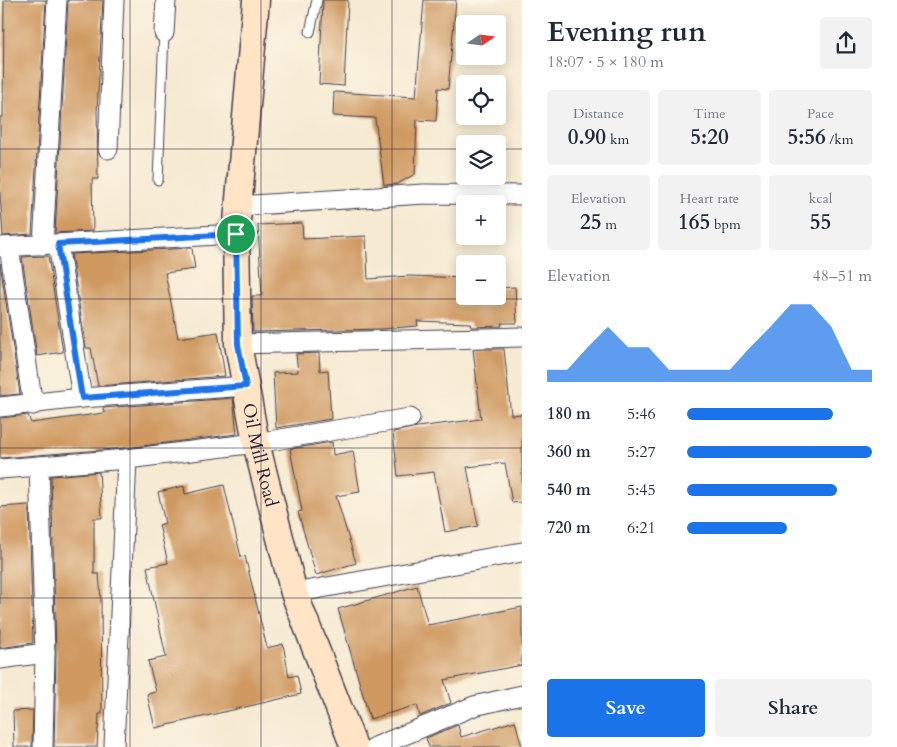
<!DOCTYPE html>
<html lang="en">
<head>
<meta charset="utf-8">
<style>
	body { margin:0; font-family:Cardo,serif; background:#f2f2f3; color:#1f2937; height:100vh; display:flex; flex-direction:column; font-size:19px; white-space:nowrap }
	* { box-sizing:border-box; margin:0 }
	p { font-size:16px; color:#747a83 }
	.icon { flex:none; width:28px; height:28px; fill:none; stroke:currentColor; stroke-width:2; stroke-linecap:round; stroke-linejoin:round }
	.map { position:relative; flex:1; overflow:hidden }
	.panel { display:flex; flex-direction:column; background:#fff; width:375px }
	.panel>* { flex:none }
	.needle { width:32px; rotate:76deg }
	.controls { position:absolute; left:456px; top:15px; display:grid; gap:10px }
	.controls a { display:grid; place-items:center; width:50px; height:50px; border-radius:5px; background:#fff; box-shadow:0 2px 12px #0003; font-size:25px }
	.pin { position:absolute; display:grid; place-items:center; width:42px; height:42px; color:#fff; margin:-21px; border:2px solid #fff; border-radius:50%; box-shadow:0 1px 5px #0007 }
	.round { display:grid; place-items:center; flex:none; width:52px; height:52px; border-radius:5px; background:#f2f2f3 }
	.summary { display:flex; align-items:center; justify-content:space-between; height:85px; padding:0 25px }
	h1 { font-size:28px; font-weight:800; line-height:38px }
	.figures { display:grid; grid-template-columns:repeat(3,1fr); gap:8px; height:85px; padding:5px 25px }
	.figures div { display:grid; align-content:center; border-radius:5px; background:#f2f2f3; text-align:center }
	.figures b { font-size:21px; font-weight:800 }
	.figures small { font-size:14px; font-weight:400 }
	.figures p { font-size:14px }
	.chart { height:140px; padding:10px 25px }
	.chart p { display:flex; justify-content:space-between }
	.chart svg { width:100%; height:90px; margin-top:5px; fill:#1a73e8; opacity:.7 }
	.action { display:flex; gap:10px; margin-top:auto; padding:10px 25px }
	.action a { flex:1; height:58px; border-radius:5px; background:#1a73e8; color:#fff; font-size:20px; font-weight:800; line-height:58px; text-align:center }
	.action a+a { background:#f2f2f3; color:#1f2937 }
	ul { padding:0 25px; list-style:none; font-size:16px }
	li { display:grid; grid-template-columns:80px 60px 1fr; align-items:center; height:38px }
	li i { height:12px; border-radius:6px; background:#1a73e8 }
	main { display:flex; flex:1; min-height:0 }
	.map>svg:first-child { display:block }
	.building { fill:#cf9961 }
	.lines { fill:none; stroke-linecap:round; stroke-linejoin:round }
	.lane-casing { stroke:#424052; stroke-width:11 }
	.street-casing { stroke:#424052; stroke-width:21 }
	.secondary-casing { stroke:#424052; stroke-width:29 }
	.lane { stroke:#fff; stroke-width:9 }
	.street { stroke:#fff; stroke-width:19 }
	.secondary { stroke:#ffe4c6; stroke-width:26 }
	.route-casing { stroke:#fff; stroke-width:10 }
	.route { stroke:#1a73e8; stroke-width:6 }
	.grid { fill:none; stroke:#22223b; stroke-width:1; stroke-opacity:0.55 }
	.labels { text-anchor:middle; stroke-width:4; stroke-linejoin:round; paint-order:stroke }
	.street-label { font-size:18px; fill:#22223b; stroke:#fcf5e5 }
</style>
</head>
<body>
<main>
<div class="map">
<svg width="522" height="747" viewBox="0 0 522 747">
	<rect width="100%" height="100%" fill="#fcf5e5"/>
	<filter id="ink" filterUnits="userSpaceOnUse"><feTurbulence type="fractalNoise" baseFrequency=".02" numOctaves="2"/><feDisplacementMap in="SourceGraphic" scale="10" xChannelSelector="R" yChannelSelector="G"/><feConvolveMatrix kernelMatrix="1 2 1 2 8 2 1 2 1" color-interpolation-filters="sRGB"/></filter>
	<filter id="wash" filterUnits="userSpaceOnUse"><feTurbulence type="fractalNoise" baseFrequency=".0096" numOctaves="4" result="noise"/><feDisplacementMap in="SourceGraphic" scale="20" xChannelSelector="R" yChannelSelector="G"/><feGaussianBlur stdDeviation="1.12" result="paint"/><feColorMatrix in="noise" values="0 0 0 0 0 0 0 0 0 0 0 0 0 0 0 0 0 1.4 0 .05"/><feComposite in="paint" operator="in"/></filter>
	<g filter="url(#wash)">
		<rect width="100%" height="100%" fill="#f6ead2"/>
		<g id="blocks">
			<g class="building">
				<path d="M 4,0 L 46,0 L 32,234 L 3,236 L 0,195 L 0,117 L 3,117 Z"/>
				<path d="M 68,0 L 103,0 L 97,112 L 98,179 L 92,179 L 93,231 L 55,233 Z"/>
				<path d="M 348,0 L 344,86 L 319,84 L 323,0 Z"/>
				<path d="M 424,0 L 456,0 L 448,89 L 438,88 L 436,121 L 417,120 L 415,174 L 397,184 L 384,185 L 375,118 L 333,116 L 334,92 L 416,97 Z"/>
				<path d="M 302,223 L 303,239 L 366,236 L 368,279 L 409,276 L 465,278 L 465,296 L 498,296 L 498,288 L 515,287 L 517,323 L 501,323 L 502,326 L 471,327 L 470,323 L 417,321 L 418,326 L 380,329 L 253,332 L 252,296 L 262,296 L 258,225 Z"/>
				<path d="M 192,248 L 195,269 L 165,273 L 178,338 L 218,332 L 225,376 L 98,386 L 91,348 L 86,348 L 71,254 Z"/>
				<path d="M 48,256 L 63,352 L 37,356 L 22,257 Z"/>
				<path d="M 0,263 L 20,394 L 0,396 Z"/>
				<path d="M 473,349 L 504,349 L 511,415 L 522,414 L 522,502 L 512,503 L 505,463 L 467,467 L 478,526 L 445,532 L 434,472 L 398,476 L 393,432 L 417,427 L 481,419 Z"/>
				<path d="M 319,353 L 320,371 L 328,370 L 331,419 L 276,428 L 273,373 L 298,372 L 296,354 Z"/>
				<path d="M 233,398 L 237,434 L 126,448 L 0,458 L 0,418 L 28,415 L 31,423 L 104,413 L 103,408 Z"/>
				<path d="M 332,442 L 333,455 L 353,451 L 360,492 L 336,496 L 356,563 L 316,575 L 298,512 L 302,511 L 290,449 Z"/>
				<path d="M 99,472 L 102,518 L 94,518 L 94,574 L 99,574 L 101,599 L 102,714 L 99,714 L 97,747 L 54,747 L 56,653 L 51,476 Z"/>
				<path d="M 224,485 L 241,557 L 245,556 L 267,648 L 283,644 L 289,677 L 297,675 L 301,694 L 155,728 L 147,694 L 156,692 L 148,661 L 166,657 L 147,567 L 168,563 L 159,525 L 165,523 L 158,492 L 184,486 L 185,494 Z"/>
				<path d="M 29,505 L 33,643 L 0,648 L 0,507 Z"/>
				<path d="M 417,586 L 428,625 L 522,607 L 522,665 L 444,680 L 451,703 L 420,716 L 417,705 L 370,719 L 338,609 Z"/>
				<path d="M 33,710 L 32,747 L 14,747 L 13,711 Z"/>
				<path d="M 515,721 L 522,747 L 429,747 L 426,738 L 458,725 L 461,737 Z"/>
			</g>
		</g>
	</g>
	<g filter="url(#ink)">
		<use href="#blocks" fill-opacity="0" stroke="#424052" stroke-width="1"/>
		<g class="lines">
			<defs>
				<g id="lane">
					<path d="M 310,32 L 317,0"/>
					<path d="M 158,180 L 164,33"/>
				</g>
				<g id="street">
					<path d="M 164,33 L 166,0"/>
					<path d="M 108,149 L 114,0"/>
					<path d="M 238,206 L 424,194 L 522,195"/>
					<path d="M 43,245 L 57,0"/>
					<path d="M 0,247 L 236,234"/>
					<path d="M 9,247 L 33,405"/>
					<path d="M 238,344 L 522,337"/>
					<path d="M 82,398 L 246,386"/>
					<path d="M 0,407 L 82,398 L 58,244"/>
					<path d="M 0,469 L 39,466"/>
					<path d="M 294,593 L 522,552"/>
					<path d="M 0,659 L 45,653 L 39,466 L 127,459"/>
					<path d="M 43,747 L 45,653"/>
					<path d="M 114,747 L 127,459 L 256,443 L 410,418"/>
					<path d="M 375,747 L 474,706 L 522,695"/>
				</g>
				<g id="secondary">
					<path id="s1" d="M 256,0 L 236,234 L 238,344 L 256,443 L 294,593 L 354,747"/>
				</g>
			</defs>
			<use href="#lane" class="lane-casing"/>
			<use href="#street" class="street-casing"/>
			<use href="#secondary" class="secondary-casing"/>
			<use href="#lane" class="lane"/>
			<use href="#street" class="street"/>
			<use href="#secondary" class="secondary"/>
		</g>
	</g>
	<g class="lines" filter="url(#ink)">
		<defs>
			<path id="route" d="M 236,234 L 238,344 L 246,386 L 82,398 L 58,244 Z"/>
		</defs>
		<use href="#route" class="route-casing"/>
		<use href="#route" class="route"/>
	</g>
	<path class="grid" d="M 130,0 L 130,747M 261,0 L 261,747M 392,0 L 392,747M 0,149 L 465,149M 498,149 L 522,149M 0,299 L 522,299M 0,448 L 522,448M 0,598 L 522,598"/>
	<g class="labels">
		<g class="street-label">
			<text dy="6" stroke="none"><textPath href="#s1" startOffset="458">Oil Mill Road</textPath></text>
		</g>
	</g>
</svg>
<div class="controls">
<a><svg class="needle" viewBox="-14 -14 28 28"><path d="M0-13l5 13h-10z" fill="#e53935"/><path d="M0 13l5-13h-10z" fill="#747a83"/></svg></a>
<a><svg class="icon" aria-label="locate" viewBox="0 0 24 24"><circle cx="12" cy="12" r="6"/><path d="M12 2v4M12 18v4M2 12h4M18 12h4"/></svg></a>
<a><svg class="icon" aria-label="layers" viewBox="0 0 24 24"><path d="M12 4l9 5-9 5-9-5zM3 14l9 5 9-5"/></svg></a>
<a>+</a>
<a>−</a>
</div>
<div class="pin" style="left:236px;top:234px;background:#1e9e55"><svg class="icon" aria-label="arrive" viewBox="0 0 24 24"><path d="M6 21V4h12l-3 4 3 4H6"/></svg></div>
</div>
<section class="panel">
<div class="summary"><div><h1>Evening run</h1><p>18:07 · 5 × 180 m</p></div><a class="round"><svg class="icon" aria-label="share" viewBox="0 0 24 24"><path d="M12 15V3M7 8l5-5 5 5M5 13v7h14v-7"/></svg></a></div>
<div class="figures">
<div><p>Distance</p><b>0.90<small> km</small></b></div>
<div><p>Time</p><b>5:20</b></div>
<div><p>Pace</p><b>5:56<small> /km</small></b></div>
</div>
<div class="figures">
<div><p>Elevation</p><b>25<small> m</small></b></div>
<div><p>Heart rate</p><b>165<small> bpm</small></b></div>
<div><p>kcal</p><b>55</b></div>
</div>
<div class="chart"><p><span>Elevation</span>48–51 m</p>
<svg viewBox="0 0 160 44" preserveAspectRatio="none"><path d="M0 44V38L10 38L20 27L30 17L40 27L50 27L60 38L70 38L80 38L90 38L100 27L110 17L120 6L130 6L140 17L150 38L160 38V44z"/></svg>
</div>
<ul>
<li><b>180 m</b>5:46<i style="width:79%"></i></li>
<li><b>360 m</b>5:27<i style="width:100%"></i></li>
<li><b>540 m</b>5:45<i style="width:81%"></i></li>
<li><b>720 m</b>6:21<i style="width:54%"></i></li>
</ul>
<div class="action"><a>Save</a><a>Share</a></div>
</section>
</main>
</body>
</html>
